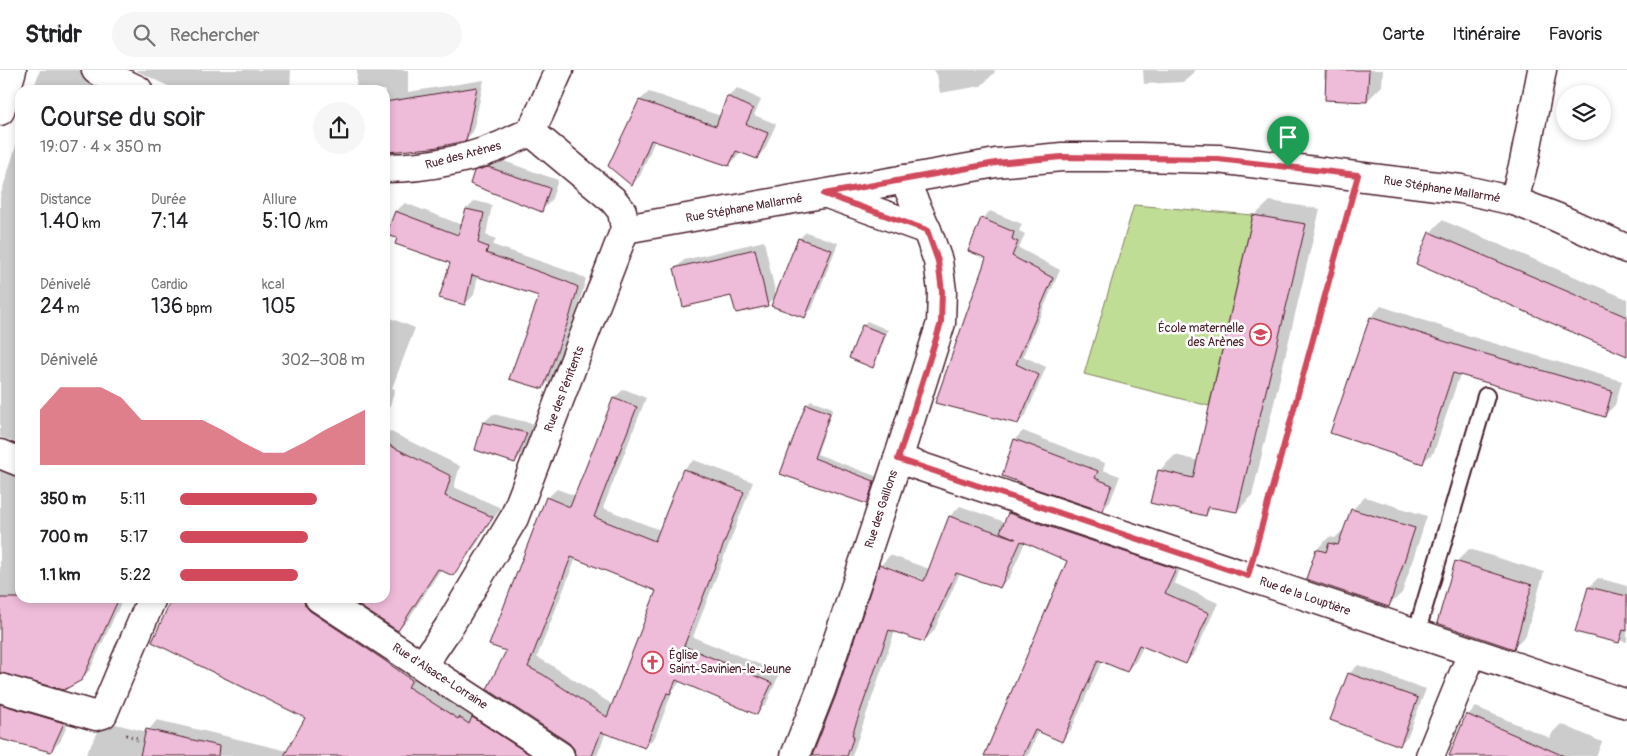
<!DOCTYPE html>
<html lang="fr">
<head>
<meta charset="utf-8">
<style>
	body { margin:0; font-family:Pangolin,sans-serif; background:#f6f6f6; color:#202124; height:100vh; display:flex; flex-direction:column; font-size:19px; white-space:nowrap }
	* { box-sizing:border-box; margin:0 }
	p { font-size:16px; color:#757577 }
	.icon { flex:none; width:28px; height:28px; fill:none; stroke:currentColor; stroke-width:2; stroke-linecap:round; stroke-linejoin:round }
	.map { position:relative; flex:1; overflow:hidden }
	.drawer { position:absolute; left:15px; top:15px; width:375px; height:518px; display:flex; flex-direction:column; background:#fff; border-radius:15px; box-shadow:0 2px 8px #0003 }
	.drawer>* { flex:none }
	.controls { position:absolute; left:1556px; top:15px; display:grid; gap:10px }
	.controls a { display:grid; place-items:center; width:55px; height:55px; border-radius:50%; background:#fff; box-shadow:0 2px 8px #0003; font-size:25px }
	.pin { position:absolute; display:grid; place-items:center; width:42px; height:42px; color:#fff; margin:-51px -21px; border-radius:50% 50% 50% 0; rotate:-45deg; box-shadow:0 0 5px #0007 }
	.pin .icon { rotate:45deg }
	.round { display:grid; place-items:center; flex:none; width:52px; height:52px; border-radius:26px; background:#f6f6f6 }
	.overview { display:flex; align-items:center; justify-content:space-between; height:85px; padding:0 25px }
	h1 { font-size:28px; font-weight:600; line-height:38px }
	.metrics { display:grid; grid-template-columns:repeat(3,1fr); gap:8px; height:85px; padding:5px 25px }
	.metrics div { display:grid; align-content:center }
	.metrics b { font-size:21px; font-weight:600 }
	.metrics small { font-size:14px; font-weight:400 }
	.metrics p { font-size:14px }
	.chart { height:140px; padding:10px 25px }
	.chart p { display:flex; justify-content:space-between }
	.chart svg { width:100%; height:90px; margin-top:5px; fill:#d1495b; opacity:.7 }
	ul { padding:0 25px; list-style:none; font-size:16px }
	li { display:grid; grid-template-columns:80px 60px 1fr; align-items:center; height:38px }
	li i { height:12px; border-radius:6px; background:#d1495b }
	header { display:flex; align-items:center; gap:30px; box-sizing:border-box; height:70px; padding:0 25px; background:#fff; border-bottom:1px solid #e0e0e0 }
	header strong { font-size:24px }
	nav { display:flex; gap:28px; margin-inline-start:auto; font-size:18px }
	.search { width:350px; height:45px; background:#f6f6f6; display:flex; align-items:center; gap:12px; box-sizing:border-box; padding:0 18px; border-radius:28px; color:#757577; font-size:19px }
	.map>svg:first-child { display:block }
	.green { fill:#bfdd95; stroke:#847e60 }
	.shadow { fill:#0003; fill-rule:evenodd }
	.building { fill:#eebbd8; stroke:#4a1f2b; fill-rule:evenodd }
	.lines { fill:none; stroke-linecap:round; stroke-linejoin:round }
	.lane-casing { stroke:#4a1f2b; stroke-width:20 }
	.street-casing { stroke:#4a1f2b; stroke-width:31 }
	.secondary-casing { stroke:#4a1f2b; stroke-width:31 }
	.path { stroke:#4a1f2b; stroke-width:3; stroke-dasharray:1 4; stroke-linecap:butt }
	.lane { stroke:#fff; stroke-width:16 }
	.street { stroke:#fff; stroke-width:28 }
	.secondary { stroke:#fff; stroke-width:28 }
	.route-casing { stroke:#fff; stroke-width:10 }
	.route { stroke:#d1495b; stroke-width:6 }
	.labels { text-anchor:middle; stroke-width:5; stroke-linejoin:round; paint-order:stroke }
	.street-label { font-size:12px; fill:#4a1f2b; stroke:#fff }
	.poi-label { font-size:12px; fill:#4a1f2b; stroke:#fff; text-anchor:end }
</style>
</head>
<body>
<header>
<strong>Stridr</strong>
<div class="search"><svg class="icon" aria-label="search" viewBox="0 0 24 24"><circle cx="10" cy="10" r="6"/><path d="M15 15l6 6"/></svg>Rechercher</div>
<nav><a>Carte</a><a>Itinéraire</a><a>Favoris</a></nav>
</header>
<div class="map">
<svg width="1627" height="686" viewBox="0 0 1627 686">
	<rect width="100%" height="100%" fill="#fff"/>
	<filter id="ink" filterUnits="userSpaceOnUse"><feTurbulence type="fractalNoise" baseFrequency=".02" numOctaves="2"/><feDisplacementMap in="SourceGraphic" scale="10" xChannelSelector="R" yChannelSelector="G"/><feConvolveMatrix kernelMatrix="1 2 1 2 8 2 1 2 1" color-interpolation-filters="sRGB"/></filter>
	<g filter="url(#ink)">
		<path class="green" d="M 1134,135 L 1253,145 L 1209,336 L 1084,304 Z"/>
		<g class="shadow">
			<path d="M 40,0 L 92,0 L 109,20 L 33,20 Z"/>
			<path d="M 135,0 L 291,0 L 290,20 L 356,18 L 357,0 L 408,0 L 408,22 L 484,10 L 473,62 L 465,70 L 388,71 L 385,70 L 385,20 L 176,20 Z"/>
			<path d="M 934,0 L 994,0 L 995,2 L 981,16 L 940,23 L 937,4 L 935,4 Z"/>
			<path d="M 1143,0 L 1196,0 L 1184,12 L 1144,14 Z"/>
			<path d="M 1324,0 L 1383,0 L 1382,16 L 1367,31 L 1324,8 Z"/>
			<path d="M 737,18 L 761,30 L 754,45 L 776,54 L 765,79 L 756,88 L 740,81 L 738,86 L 729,95 L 655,70 L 640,106 L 632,114 L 610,96 L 640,30 L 649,22 L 721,46 L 728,27 Z"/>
			<path d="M 20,63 L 20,374 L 0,367 L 0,127 Z"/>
			<path d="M 498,89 L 558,110 L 551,131 L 542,140 L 475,102 L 484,93 Z"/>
			<path d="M 475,131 L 492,135 L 486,165 L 496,169 L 493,175 L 574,203 L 586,209 L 577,240 L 552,309 L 543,317 L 541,225 L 478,205 L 474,225 L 465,234 L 451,192 L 388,164 L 396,141 L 405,133 L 462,155 L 467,139 Z"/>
			<path d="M 1270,131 L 1320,139 L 1252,426 L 1237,441 L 1214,436 L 1205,445 L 1160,400 L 1175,385 L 1199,391 L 1254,146 Z"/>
			<path d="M 990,141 L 1022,154 L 1019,161 L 1025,164 L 1019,178 L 1060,200 L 1023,286 L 1046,297 L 1026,345 L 1018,353 L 988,187 L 982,149 Z"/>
			<path d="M 1442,150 L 1627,229 L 1627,285 L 1430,163 Z"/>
			<path d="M 806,162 L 838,173 L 812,239 L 805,246 L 799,169 Z"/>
			<path d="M 764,171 L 776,226 L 767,234 L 675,199 L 684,190 Z"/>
			<path d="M 1381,236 L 1473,267 L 1622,311 L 1615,335 L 1604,346 L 1460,304 L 1434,382 L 1423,392 L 1371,247 Z"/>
			<path d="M 385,246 L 415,258 L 392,318 L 395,319 L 385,352 Z"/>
			<path d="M 867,251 L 888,260 L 876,292 L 872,296 L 863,255 Z"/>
			<path d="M 624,319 L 646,328 L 603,438 L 660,460 L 684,399 L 694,390 L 753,412 L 693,567 L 780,603 L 766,634 L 756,644 L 681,611 L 673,620 L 655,667 L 645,677 L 606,662 L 597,686 L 577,686 L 575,678 L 508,581 L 547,428 L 557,419 L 576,426 L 614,328 ZM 576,488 L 657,520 L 613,635 L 551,595 L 537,587 Z"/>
			<path d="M 811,330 L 833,338 L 817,384 L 878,407 L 871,428 L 866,432 L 781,403 L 807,334 Z"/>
			<path d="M 493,344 L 535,354 L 523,383 L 515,392 L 484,352 Z"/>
			<path d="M 385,359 L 460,396 L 454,417 L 501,438 L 462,495 L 453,504 L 441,499 L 408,550 L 398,560 L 349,528 L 385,528 Z"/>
			<path d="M 1023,361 L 1105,393 L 1103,400 L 1120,406 L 1110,432 L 1102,440 L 1015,369 Z"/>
			<path d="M 0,388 L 20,397 L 20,528 L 123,528 L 90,600 L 81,609 L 0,602 Z"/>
			<path d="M 1365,427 L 1427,446 L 1402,523 L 1389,535 L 1317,479 L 1329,467 L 1335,468 L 1342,461 L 1345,462 L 1352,440 Z"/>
			<path d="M 1019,433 L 1185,489 L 1174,513 L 1218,533 L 1195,583 L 1185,593 L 1144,575 L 1136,591 L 1126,601 L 1102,591 L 1071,660 L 1062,670 L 1039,660 L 1028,686 L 985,686 L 1069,491 L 1025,472 L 1010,507 L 1000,517 L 960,503 L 934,561 L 924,571 L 895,561 L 852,686 L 813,686 L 837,625 L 881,495 L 890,485 L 929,499 L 950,446 L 960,436 L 1005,452 L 1009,443 ZM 884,495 L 930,512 L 929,514 L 884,497 Z"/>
			<path d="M 1469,479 L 1544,502 L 1526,565 L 1513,578 L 1456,492 Z"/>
			<path d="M 1598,508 L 1627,516 L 1627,572 L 1577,561 L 1589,517 Z"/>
			<path d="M 174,528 L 316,528 L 555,686 L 85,686 L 98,662 L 108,652 L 147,662 L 157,650 L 288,681 L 307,648 L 154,571 Z"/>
			<path d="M 1358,595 L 1426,619 L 1408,666 L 1400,674 L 1349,604 Z"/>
			<path d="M 0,622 L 72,644 L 60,672 L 51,680 L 0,668 Z"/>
			<path d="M 1476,637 L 1550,668 L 1553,662 L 1561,654 L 1602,672 L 1596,686 L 1450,686 L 1468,645 Z"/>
		</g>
		<g class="building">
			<path d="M 1326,0 L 1369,0 L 1367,32 L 1325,30 Z"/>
			<path d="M 477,17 L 466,71 L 432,78 L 387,82 L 387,72 L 385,72 L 385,32 Z"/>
			<path d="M 727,26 L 753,39 L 746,54 L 768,63 L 757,89 L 736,81 L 729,96 L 651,70 L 632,116 L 608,96 L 639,30 L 716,56 Z"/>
			<path d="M 488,97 L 550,118 L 542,142 L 470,114 L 474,101 Z"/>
			<path d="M 466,139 L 484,143 L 478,173 L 488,177 L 486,183 L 565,211 L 578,217 L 569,249 L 543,319 L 509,309 L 539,226 L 472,205 L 465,235 L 439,228 L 450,193 L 395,174 L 397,168 L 386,165 L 395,141 L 458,165 Z"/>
			<path d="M 1253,145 L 1306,154 L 1237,442 L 1208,437 L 1206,446 L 1150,433 L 1158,400 L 1193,408 Z"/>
			<path d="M 981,148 L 1014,162 L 1012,169 L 1018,172 L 1012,186 L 1053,208 L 1016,294 L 1039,305 L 1018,354 L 935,333 L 986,188 L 968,181 Z"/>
			<path d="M 1429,162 L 1627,247 L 1627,286 L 1416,194 Z"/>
			<path d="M 798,168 L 832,180 L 805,248 L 771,236 Z"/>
			<path d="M 755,179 L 768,236 L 736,243 L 731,226 L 683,237 L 674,198 Z"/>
			<path d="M 1370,247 L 1462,277 L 1612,321 L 1605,347 L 1453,303 L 1423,394 L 1330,363 Z"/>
			<path d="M 862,255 L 885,264 L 873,298 L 849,288 Z"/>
			<path d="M 613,328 L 637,337 L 594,447 L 655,471 L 683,399 L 744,422 L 684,576 L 772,613 L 757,645 L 676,610 L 670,624 L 667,623 L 645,678 L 601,662 L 592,686 L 575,686 L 574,679 L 569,673 L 487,619 L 506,581 L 489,575 L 546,427 L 570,437 ZM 571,487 L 656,521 L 607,647 L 542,604 L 528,597 Z"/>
			<path d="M 806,334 L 830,343 L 814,388 L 874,411 L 867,434 L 780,404 Z"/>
			<path d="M 483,352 L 527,363 L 515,393 L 475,380 Z"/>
			<path d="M 1014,369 L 1098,401 L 1095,408 L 1112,415 L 1102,441 L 1021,414 L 1022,413 L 1002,406 Z"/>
			<path d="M 385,373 L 451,406 L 445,426 L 493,447 L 453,506 L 438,499 L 398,561 L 347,528 L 385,528 Z"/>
			<path d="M 1351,439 L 1415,458 L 1389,537 L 1306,509 L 1316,479 L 1326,482 L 1329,473 L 1338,475 Z"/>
			<path d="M 1008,443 L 1176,499 L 1165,523 L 1209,543 L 1186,594 L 1139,575 L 1127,602 L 1098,590 L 1062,672 L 1035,660 L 1023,686 L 984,686 L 1067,491 L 1021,471 L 1000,518 L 956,503 L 924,572 L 889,560 L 852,665 L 854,666 L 847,686 L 812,686 L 836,625 L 879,494 L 924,511 L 949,446 L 1016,469 L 1000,462 Z"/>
			<path d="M 1455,491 L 1532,515 L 1514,579 L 1437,553 Z"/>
			<path d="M 1588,517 L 1627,526 L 1627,561 L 1623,560 L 1619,573 L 1575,562 Z"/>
			<path d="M 0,528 L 119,528 L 82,610 L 64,620 L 0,603 Z"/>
			<path d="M 172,528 L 303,528 L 305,535 L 310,541 L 381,588 L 412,610 L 408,617 L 458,649 L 459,647 L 469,654 L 472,647 L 532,686 L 284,686 L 305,648 L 152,572 Z"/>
			<path d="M 1348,603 L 1418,628 L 1400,676 L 1330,650 Z"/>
			<path d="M 0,634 L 64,653 L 51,682 L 0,669 Z"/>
			<path d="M 1466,644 L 1564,686 L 1449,686 Z"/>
			<path d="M 146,659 L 219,676 L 218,686 L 140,686 Z"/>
		</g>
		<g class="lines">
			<defs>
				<path id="lane" d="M 1416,564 L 1486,326"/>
				<g id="street">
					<path d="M 96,0 L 138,20"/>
					<path d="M 385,98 C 427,98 478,88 515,69 C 519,67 525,65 529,62 C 535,57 554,10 559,0"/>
					<path d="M 827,124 L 927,160"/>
					<path d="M 1514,131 L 1524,92 L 1542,0"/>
					<path d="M 625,159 L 996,93 L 1062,87 L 1139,87 L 1218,89 L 1461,119 L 1514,131 L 1556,147 L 1627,179"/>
					<path d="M 898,389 L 1627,634"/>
					<path d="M 423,595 L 448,558 L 514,448 L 625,159 L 622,141 L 613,130 L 530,61"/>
					<path d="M 0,618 L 96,646 L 103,644 L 152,528"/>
					<path d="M 795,686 L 821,620 L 898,389 L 941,253 L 942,221 L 938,191 L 927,160 L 904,109"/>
					<path d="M 1430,686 L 1472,583"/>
				</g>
				<g id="secondary">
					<path d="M 0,41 L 12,0"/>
					<path d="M 0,384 L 20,392"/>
					<path d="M 319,528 L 560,686"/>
				</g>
			</defs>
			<use href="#lane" class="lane-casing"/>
			<use href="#street" class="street-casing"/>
			<use href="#secondary" class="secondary-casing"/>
			<g class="path">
				<path d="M 1256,477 L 1350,136"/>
				<path d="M 126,665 L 138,668 L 137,671"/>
			</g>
			<use href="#lane" class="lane"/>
			<use href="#street" class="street"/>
			<use href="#secondary" class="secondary"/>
		</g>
	</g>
	<g class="lines" filter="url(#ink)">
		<defs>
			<path id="route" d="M 1062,87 L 1218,89 L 1358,105 L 1248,506 L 898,389 L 941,253 L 942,221 L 938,191 L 927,160 L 824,124 L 996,93 Z"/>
		</defs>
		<use href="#route" class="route-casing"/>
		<use href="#route" class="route"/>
	</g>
	<defs>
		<symbol id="school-ring" viewBox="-11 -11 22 22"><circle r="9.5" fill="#fff" stroke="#d1495b" stroke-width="1.5"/><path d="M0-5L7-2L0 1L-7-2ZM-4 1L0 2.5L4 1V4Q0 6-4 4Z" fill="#d1495b"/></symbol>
		<symbol id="church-ring" viewBox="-11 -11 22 22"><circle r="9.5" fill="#fff" stroke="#d1495b" stroke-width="1.5"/><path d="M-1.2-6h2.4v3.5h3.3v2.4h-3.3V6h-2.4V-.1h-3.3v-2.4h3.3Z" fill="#d1495b"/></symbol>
	</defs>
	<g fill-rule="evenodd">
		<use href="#school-ring" x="1248" y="252" width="25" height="25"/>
		<use href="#church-ring" x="640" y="580" width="25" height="25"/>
	</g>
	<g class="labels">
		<g class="street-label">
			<text transform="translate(463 85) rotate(-15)" y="4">Rue des Arènes</text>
			<text transform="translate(1442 119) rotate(9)" y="4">Rue Stéphane Mallarmé</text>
			<text transform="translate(744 138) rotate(-10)" y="4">Rue Stéphane Mallarmé</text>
			<text transform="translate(564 319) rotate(-69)" y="4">Rue des Pénitents</text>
			<text transform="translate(881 439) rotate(-72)" y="4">Rue des Gaillons</text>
			<text transform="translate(1305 526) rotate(19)" y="4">Rue de la Louptière</text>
			<text transform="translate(440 606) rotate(33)" y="4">Rue d'Alsace-Lorraine</text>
		</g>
		<g class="poi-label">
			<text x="1244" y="262">École maternelle<tspan x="1244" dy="14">des Arènes</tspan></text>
			<text x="669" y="589" text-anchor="start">Église<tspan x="669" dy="14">Saint-Savinien-le-Jeune</tspan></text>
		</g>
	</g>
</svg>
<div class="controls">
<a><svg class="icon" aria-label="layers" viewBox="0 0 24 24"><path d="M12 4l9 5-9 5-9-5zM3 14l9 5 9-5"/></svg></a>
</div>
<div class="pin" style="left:1288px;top:97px;background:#1e9e55"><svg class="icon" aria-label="arrive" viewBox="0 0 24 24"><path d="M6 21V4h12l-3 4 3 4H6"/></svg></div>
<section class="drawer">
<div class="overview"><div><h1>Course du soir</h1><p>19:07 · 4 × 350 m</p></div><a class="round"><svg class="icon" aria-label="share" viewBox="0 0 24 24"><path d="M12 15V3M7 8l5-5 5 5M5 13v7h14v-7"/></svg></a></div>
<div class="metrics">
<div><p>Distance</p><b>1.40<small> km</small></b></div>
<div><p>Durée</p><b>7:14</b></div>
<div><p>Allure</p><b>5:10<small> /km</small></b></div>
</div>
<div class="metrics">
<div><p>Dénivelé</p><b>24<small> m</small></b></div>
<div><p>Cardio</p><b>136<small> bpm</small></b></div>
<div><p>kcal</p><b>105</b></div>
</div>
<div class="chart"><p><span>Dénivelé</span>302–308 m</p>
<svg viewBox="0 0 160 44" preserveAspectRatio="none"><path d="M0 44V17L10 6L20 6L30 6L40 11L50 22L60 22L70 22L80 22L90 27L100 33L110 38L120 38L130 33L140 27L150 22L160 17V44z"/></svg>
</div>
<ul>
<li><b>350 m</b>5:11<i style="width:74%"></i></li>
<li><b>700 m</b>5:17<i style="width:69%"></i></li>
<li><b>1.1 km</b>5:22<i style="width:64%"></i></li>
</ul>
</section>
</div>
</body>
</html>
